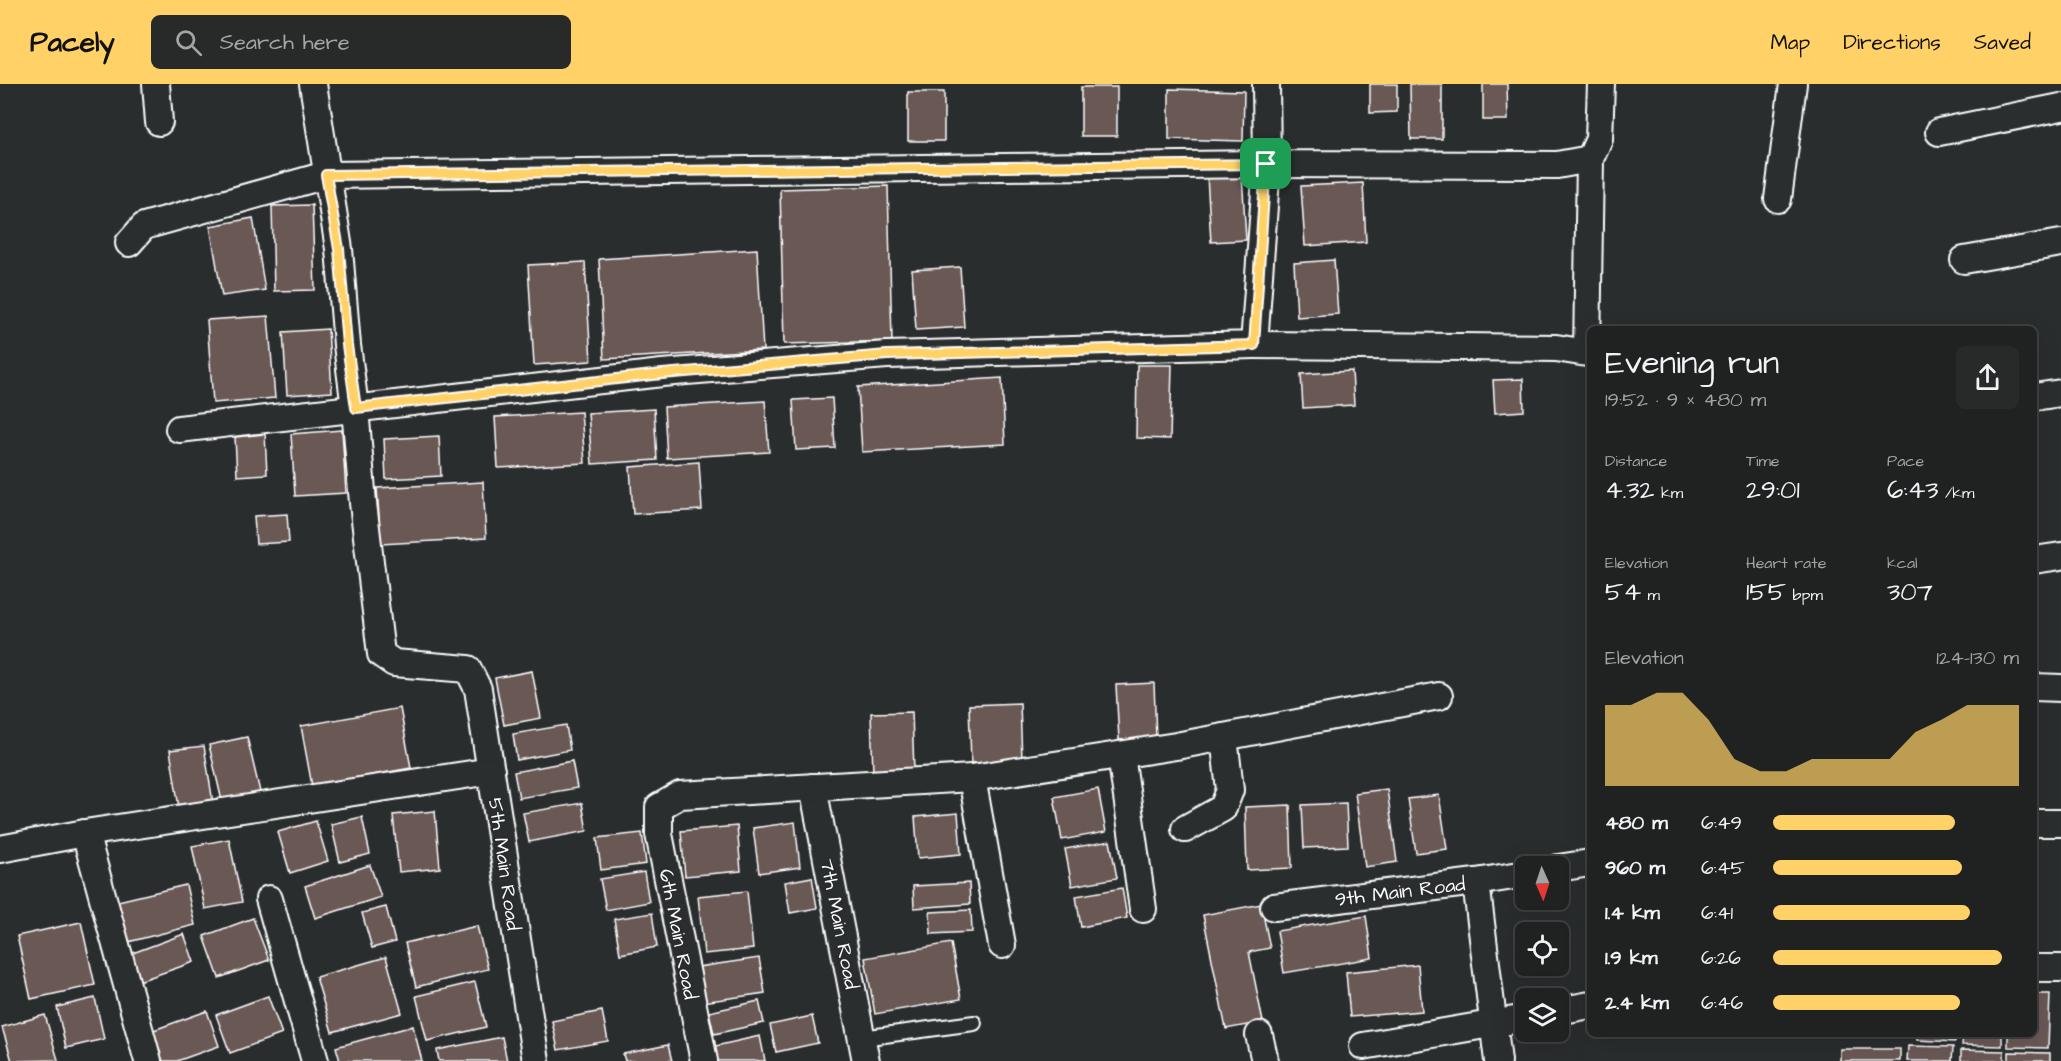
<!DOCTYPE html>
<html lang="en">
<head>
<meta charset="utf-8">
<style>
	body { margin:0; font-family:"Architects Daughter",sans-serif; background:#282a2a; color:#f1f3f6; height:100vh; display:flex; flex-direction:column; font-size:22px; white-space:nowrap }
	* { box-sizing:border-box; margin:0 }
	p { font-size:20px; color:#a2a4a5 }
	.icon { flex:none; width:33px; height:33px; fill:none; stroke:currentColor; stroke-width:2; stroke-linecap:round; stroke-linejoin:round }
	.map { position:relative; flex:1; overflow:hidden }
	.panel { position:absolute; left:1587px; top:242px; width:450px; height:711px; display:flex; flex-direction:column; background:#202222; border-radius:9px; box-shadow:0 6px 24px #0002,0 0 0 2px #3d3f40 }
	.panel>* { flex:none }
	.needle { width:39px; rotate:177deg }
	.buttons { position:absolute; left:1515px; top:772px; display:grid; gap:12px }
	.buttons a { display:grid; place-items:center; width:54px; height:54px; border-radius:9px; background:#202222; box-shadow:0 6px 24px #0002,0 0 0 2px #3d3f40; font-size:30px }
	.pin { position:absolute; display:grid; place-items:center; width:51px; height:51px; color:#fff; margin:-26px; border-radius:12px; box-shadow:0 3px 9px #0006 }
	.round { display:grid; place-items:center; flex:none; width:63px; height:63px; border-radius:9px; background:#282a2a }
	.summary { display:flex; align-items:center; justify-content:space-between; height:102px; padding:0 18px }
	h1 { font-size:33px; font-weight:600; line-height:45px }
	.figures { display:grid; grid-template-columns:repeat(3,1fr); gap:9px; height:102px; padding:6px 18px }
	.figures div { display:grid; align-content:center }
	.figures b { font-size:26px; font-weight:600 }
	.figures small { font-size:16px; font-weight:400 }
	.figures p { font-size:16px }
	.chart { height:168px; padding:12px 18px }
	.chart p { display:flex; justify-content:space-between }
	.chart svg { width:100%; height:108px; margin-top:6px; fill:#ffd166; opacity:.7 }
	ul { padding:0 18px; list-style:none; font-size:20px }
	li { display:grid; grid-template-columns:96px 72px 1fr; align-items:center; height:45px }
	li i { height:15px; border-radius:8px; background:#ffd166 }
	header { display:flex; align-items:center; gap:36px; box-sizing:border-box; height:84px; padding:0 30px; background:#ffd166; color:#111 }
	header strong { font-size:28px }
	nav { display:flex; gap:33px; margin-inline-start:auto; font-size:21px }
	.search { width:420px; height:54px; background:#282a2a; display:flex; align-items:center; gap:15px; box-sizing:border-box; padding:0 21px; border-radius:9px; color:#a2a4a5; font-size:22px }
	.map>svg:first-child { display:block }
	.building { fill:#6a5855; stroke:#fff; stroke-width:1.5 }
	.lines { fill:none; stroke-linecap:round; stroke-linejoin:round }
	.service-casing { stroke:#fff; stroke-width:18 }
	.minor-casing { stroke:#fff; stroke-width:30 }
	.service { stroke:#2a2d2e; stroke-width:14 }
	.minor { stroke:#2a2d2e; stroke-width:26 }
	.route-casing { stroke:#fff; stroke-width:12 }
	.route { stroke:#ffd166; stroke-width:8 }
	.labels { text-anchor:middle; stroke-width:5; stroke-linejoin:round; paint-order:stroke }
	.street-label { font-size:20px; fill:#fff; stroke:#2a2d2e }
</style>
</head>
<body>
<header>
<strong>Pacely</strong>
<div class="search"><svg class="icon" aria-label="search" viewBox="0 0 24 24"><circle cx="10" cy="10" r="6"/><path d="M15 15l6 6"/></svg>Search here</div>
<nav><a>Map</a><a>Directions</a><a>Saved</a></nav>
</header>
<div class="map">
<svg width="2061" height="977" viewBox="0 0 2061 977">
	<rect width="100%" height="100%" fill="#2a2d2e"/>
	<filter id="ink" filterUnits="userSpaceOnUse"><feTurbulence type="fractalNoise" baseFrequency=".0167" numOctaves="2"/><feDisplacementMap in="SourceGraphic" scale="12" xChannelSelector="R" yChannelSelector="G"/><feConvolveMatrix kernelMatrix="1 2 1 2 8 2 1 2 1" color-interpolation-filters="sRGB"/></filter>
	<g filter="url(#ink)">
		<g class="building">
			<path d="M 1370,0 L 1397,0 L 1397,28 L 1370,29 Z"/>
			<path d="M 1410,0 L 1442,0 L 1442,55 L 1411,55 Z"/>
			<path d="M 1483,0 L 1507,0 L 1508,36 L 1483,36 Z"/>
			<rect x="1081" y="3" width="36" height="49"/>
			<path d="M 1169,5 L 1244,7 L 1243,57 L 1169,55 Z"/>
			<rect x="908" y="8" width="36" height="49"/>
			<path d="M 1242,90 L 1246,156 L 1211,158 L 1207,92 Z"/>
			<path d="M 1363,99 L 1366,158 L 1305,162 L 1301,102 Z"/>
			<path d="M 888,102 L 892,257 L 784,260 L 780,105 Z"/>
			<path d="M 312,121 L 315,206 L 274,207 L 272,122 Z"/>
			<path d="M 253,134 L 265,206 L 222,212 L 210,142 Z"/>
			<path d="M 757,165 L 763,266 L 604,275 L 599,175 Z"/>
			<path d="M 1334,176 L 1338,230 L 1297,233 L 1294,179 Z"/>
			<path d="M 585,178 L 591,277 L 534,281 L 528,181 Z"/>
			<path d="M 960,183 L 964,243 L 916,246 L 912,186 Z"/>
			<path d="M 268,232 L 275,314 L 213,319 L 207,236 Z"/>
			<path d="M 328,245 L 332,308 L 287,311 L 283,248 Z"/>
			<path d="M 1137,281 L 1172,281 L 1170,355 L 1136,354 Z"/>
			<path d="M 1352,287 L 1354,321 L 1303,324 L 1301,290 Z"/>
			<path d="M 1002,294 L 1005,360 L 862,368 L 858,303 Z"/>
			<path d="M 1523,295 L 1524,327 L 1495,329 L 1493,296 Z"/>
			<path d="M 832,314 L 835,364 L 796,366 L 793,316 Z"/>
			<path d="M 765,317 L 769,368 L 667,374 L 664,323 Z"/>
			<path d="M 654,325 L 657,376 L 592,380 L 588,329 Z"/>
			<path d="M 581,328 L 585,379 L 498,384 L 495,333 Z"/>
			<path d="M 342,346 L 346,409 L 295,412 L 291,350 Z"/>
			<path d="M 265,350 L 267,390 L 237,392 L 235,353 Z"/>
			<path d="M 439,352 L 441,392 L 386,395 L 384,355 Z"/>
			<path d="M 699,378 L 702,426 L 633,430 L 630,383 Z"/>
			<path d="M 483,398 L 486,454 L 381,460 L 377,404 Z"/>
			<path d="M 287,430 L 289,458 L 256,460 L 254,432 Z"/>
			<path d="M 532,587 L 541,634 L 504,641 L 495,594 Z"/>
			<path d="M 1154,599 L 1156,655 L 1119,656 L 1116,601 Z"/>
			<path d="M 1020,619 L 1022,677 L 971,679 L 969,621 Z"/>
			<path d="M 400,624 L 411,684 L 312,702 L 301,642 Z"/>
			<path d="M 912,628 L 914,688 L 873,689 L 871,629 Z"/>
			<path d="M 566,641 L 570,666 L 517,676 L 513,650 Z"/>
			<path d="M 247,653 L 260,708 L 222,717 L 209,661 Z"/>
			<path d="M 204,662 L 213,719 L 179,724 L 170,666 Z"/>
			<path d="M 572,677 L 577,704 L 519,714 L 514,688 Z"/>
			<path d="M 1098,705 L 1106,748 L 1062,756 L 1054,713 Z"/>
			<path d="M 1387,705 L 1397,778 L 1365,783 L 1355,709 Z"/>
			<path d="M 1439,711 L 1447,765 L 1416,769 L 1408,715 Z"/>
			<path d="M 582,719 L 587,747 L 529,758 L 523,729 Z"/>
			<path d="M 1346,719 L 1348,762 L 1304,764 L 1302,721 Z"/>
			<path d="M 1290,721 L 1292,784 L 1247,786 L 1245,723 Z"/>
			<path d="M 435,727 L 440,784 L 399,788 L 393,731 Z"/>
			<path d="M 958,729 L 961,770 L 918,774 L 915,733 Z"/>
			<path d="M 362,733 L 370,770 L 340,778 L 331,740 Z"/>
			<path d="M 316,737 L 328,777 L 290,789 L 278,748 Z"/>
			<path d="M 795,738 L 800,783 L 759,789 L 753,744 Z"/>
			<path d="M 737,742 L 741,787 L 685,792 L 681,747 Z"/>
			<path d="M 642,749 L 646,780 L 601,786 L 597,754 Z"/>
			<path d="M 229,755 L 242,818 L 205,825 L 192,762 Z"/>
			<path d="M 1110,757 L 1117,794 L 1072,802 L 1065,765 Z"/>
			<path d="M 370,781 L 381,813 L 315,834 L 305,802 Z"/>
			<path d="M 644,788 L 649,818 L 606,826 L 600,795 Z"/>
			<path d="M 812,793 L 817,824 L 790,829 L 785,798 Z"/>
			<path d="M 969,799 L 970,820 L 914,824 L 913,802 Z"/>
			<path d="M 186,801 L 195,841 L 128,858 L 118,817 Z"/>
			<path d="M 1122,804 L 1127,834 L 1081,843 L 1076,812 Z"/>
			<path d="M 747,807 L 753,865 L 704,870 L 698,812 Z"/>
			<path d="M 1261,820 L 1270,864 L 1249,868 L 1263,938 L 1226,945 L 1203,831 Z"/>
			<path d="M 386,823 L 395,858 L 372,864 L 362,829 Z"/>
			<path d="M 971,826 L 972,848 L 931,850 L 930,828 Z"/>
			<path d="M 652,829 L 657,863 L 620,870 L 614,835 Z"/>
			<path d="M 1366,832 L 1372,874 L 1284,889 L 1277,847 Z"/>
			<path d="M 253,834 L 269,876 L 219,894 L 204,852 Z"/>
			<path d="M 81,838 L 95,901 L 31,915 L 17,852 Z"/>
			<path d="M 477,842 L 488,885 L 416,903 L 405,859 Z"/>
			<path d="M 184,850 L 194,878 L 139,897 L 130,870 Z"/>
			<path d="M 951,859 L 961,915 L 875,930 L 865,874 Z"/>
			<path d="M 386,873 L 402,929 L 332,948 L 316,893 Z"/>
			<path d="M 759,874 L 765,909 L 703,918 L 698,883 Z"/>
			<path d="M 1418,881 L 1422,927 L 1350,933 L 1346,888 Z"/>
			<path d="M 475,898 L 486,943 L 427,957 L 416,912 Z"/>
			<path d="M 2034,910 L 2050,910 L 2048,964 L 2008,963 L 2008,950 L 2034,950 Z"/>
			<path d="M 268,912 L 282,950 L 230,969 L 216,931 Z"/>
			<path d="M 95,914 L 104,955 L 66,964 L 57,923 Z"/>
			<path d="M 759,917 L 764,939 L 714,950 L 709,928 Z"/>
			<path d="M 207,927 L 219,962 L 177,977 L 163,977 L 151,947 Z"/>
			<path d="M 602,927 L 608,957 L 558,966 L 552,937 Z"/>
			<path d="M 45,931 L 58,976 L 12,977 L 2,943 Z"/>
			<path d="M 812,932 L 818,959 L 776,968 L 770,941 Z"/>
			<path d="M 413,942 L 422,977 L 340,977 L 336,963 Z"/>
			<path d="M 1917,950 L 1955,950 L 1955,958 L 1917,956 Z"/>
			<path d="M 1963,950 L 2002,950 L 2002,962 L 1962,961 Z"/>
			<path d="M 760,952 L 765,977 L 714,977 L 711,963 Z"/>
			<path d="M 502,953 L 507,977 L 439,977 L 437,966 Z"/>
			<path d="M 668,961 L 672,977 L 625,977 L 623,970 Z"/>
			<path d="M 1908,962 L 1953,963 L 1952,977 L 1907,977 Z"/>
			<rect x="1840" y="965" width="60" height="12"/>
			<path d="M 1961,966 L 2004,967 L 2004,977 L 1961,977 Z"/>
			<path d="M 2009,968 L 2050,969 L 2050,977 L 2009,977 Z"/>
		</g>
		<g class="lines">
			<defs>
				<path id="service" d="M 862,954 L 974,939"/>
				<g id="minor">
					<path d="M 156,0 L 159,38"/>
					<path d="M 313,0 L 339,165 L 347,261 L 355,324 L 363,419 L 381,570 L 394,579 L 468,585 L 478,605 L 536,977"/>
					<path d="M 1266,0 L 1267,80 L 1557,81 L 1590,75 L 1599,55 L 1601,0"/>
					<path d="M 1939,48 L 2061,23"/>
					<path d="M 1778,115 L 1793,0"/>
					<path d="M 129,159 L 144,142 L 326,91 L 1267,80 L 1254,261 L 887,271 L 662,289 L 179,345"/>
					<path d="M 1964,176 L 2061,159"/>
					<path d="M 1254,261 L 1556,264 L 1587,269 L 1590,75"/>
					<path d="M 2034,313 L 2061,309"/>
					<path d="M 2034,476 L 2061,472"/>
					<path d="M 2034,603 L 2061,604"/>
					<path d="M 1121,671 L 1143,825"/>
					<path d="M 972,694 L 1002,861"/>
					<path d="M 813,703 L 866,977"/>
					<path d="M 2034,739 L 2061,739"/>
					<path d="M 1185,745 L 1223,724 L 1230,706 L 1224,653"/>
					<path d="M 85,749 L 148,977"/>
					<path d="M 0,765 L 85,749 L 491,687"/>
					<path d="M 1558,784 L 1590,779"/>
					<path d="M 1476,798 L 1498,977"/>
					<path d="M 269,815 L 315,977"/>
					<path d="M 1274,823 L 1476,798 L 1526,790"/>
					<path d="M 2034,884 L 2061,884"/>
					<path d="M 1558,927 L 1590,921"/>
					<path d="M 1259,951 L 1265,977"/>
					<path d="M 1363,962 L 1526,934"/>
					<path d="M 704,977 L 659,750 L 659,723 L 680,711 L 972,694 L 1176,662 L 1439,612"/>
				</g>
			</defs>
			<use href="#service" class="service-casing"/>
			<use href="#minor" class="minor-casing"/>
			<use href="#service" class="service"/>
			<use href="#minor" class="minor"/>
		</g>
	</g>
	<g class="lines" filter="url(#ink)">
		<defs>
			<path id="route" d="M 1266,80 L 1254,261 L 887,271 L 662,290 L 356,324 L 347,261 L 339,165 L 326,91 Z"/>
		</defs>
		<use href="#route" class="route-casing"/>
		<use href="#route" class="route"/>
	</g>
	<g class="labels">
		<g class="street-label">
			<text transform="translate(505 780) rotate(82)" y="7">5th Main Road</text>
			<text transform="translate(1400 807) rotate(-7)" y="7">9th Main Road</text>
			<text transform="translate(840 840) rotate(79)" y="7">7th Main Road</text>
			<text transform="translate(679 850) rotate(79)" y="7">6th Main Road</text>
		</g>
	</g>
</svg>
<div class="buttons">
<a><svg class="needle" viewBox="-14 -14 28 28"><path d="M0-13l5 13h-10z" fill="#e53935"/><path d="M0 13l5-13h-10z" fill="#a2a4a5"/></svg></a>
<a><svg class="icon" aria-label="locate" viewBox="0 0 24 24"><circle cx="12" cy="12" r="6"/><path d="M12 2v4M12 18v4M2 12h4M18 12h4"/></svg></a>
<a><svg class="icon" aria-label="layers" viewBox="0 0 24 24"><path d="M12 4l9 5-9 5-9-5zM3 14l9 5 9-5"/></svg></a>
</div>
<div class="pin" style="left:1266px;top:80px;background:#1e9e55"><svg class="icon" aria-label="arrive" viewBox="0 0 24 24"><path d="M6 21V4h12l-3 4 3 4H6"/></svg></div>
<section class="panel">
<div class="summary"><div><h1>Evening run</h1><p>19:52 · 9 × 480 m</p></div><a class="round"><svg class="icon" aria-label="share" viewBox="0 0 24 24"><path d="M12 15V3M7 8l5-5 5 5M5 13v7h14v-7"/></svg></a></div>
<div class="figures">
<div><p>Distance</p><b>4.32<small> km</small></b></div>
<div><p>Time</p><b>29:01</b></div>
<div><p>Pace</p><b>6:43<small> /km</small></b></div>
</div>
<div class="figures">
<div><p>Elevation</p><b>54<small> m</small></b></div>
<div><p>Heart rate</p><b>155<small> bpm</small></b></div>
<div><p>kcal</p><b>307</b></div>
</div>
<div class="chart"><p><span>Elevation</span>124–130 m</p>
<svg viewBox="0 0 160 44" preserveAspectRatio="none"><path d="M0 44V11L10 11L20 6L30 6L40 17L50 33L60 38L70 38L80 33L90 33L100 33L110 33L120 22L130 17L140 11L150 11L160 11V44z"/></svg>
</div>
<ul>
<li><b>480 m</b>6:49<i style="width:74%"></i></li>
<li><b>960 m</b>6:45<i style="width:77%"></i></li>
<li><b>1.4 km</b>6:41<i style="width:80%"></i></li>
<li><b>1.9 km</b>6:26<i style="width:93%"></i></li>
<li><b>2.4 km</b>6:46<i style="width:76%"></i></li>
</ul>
</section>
</div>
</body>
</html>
